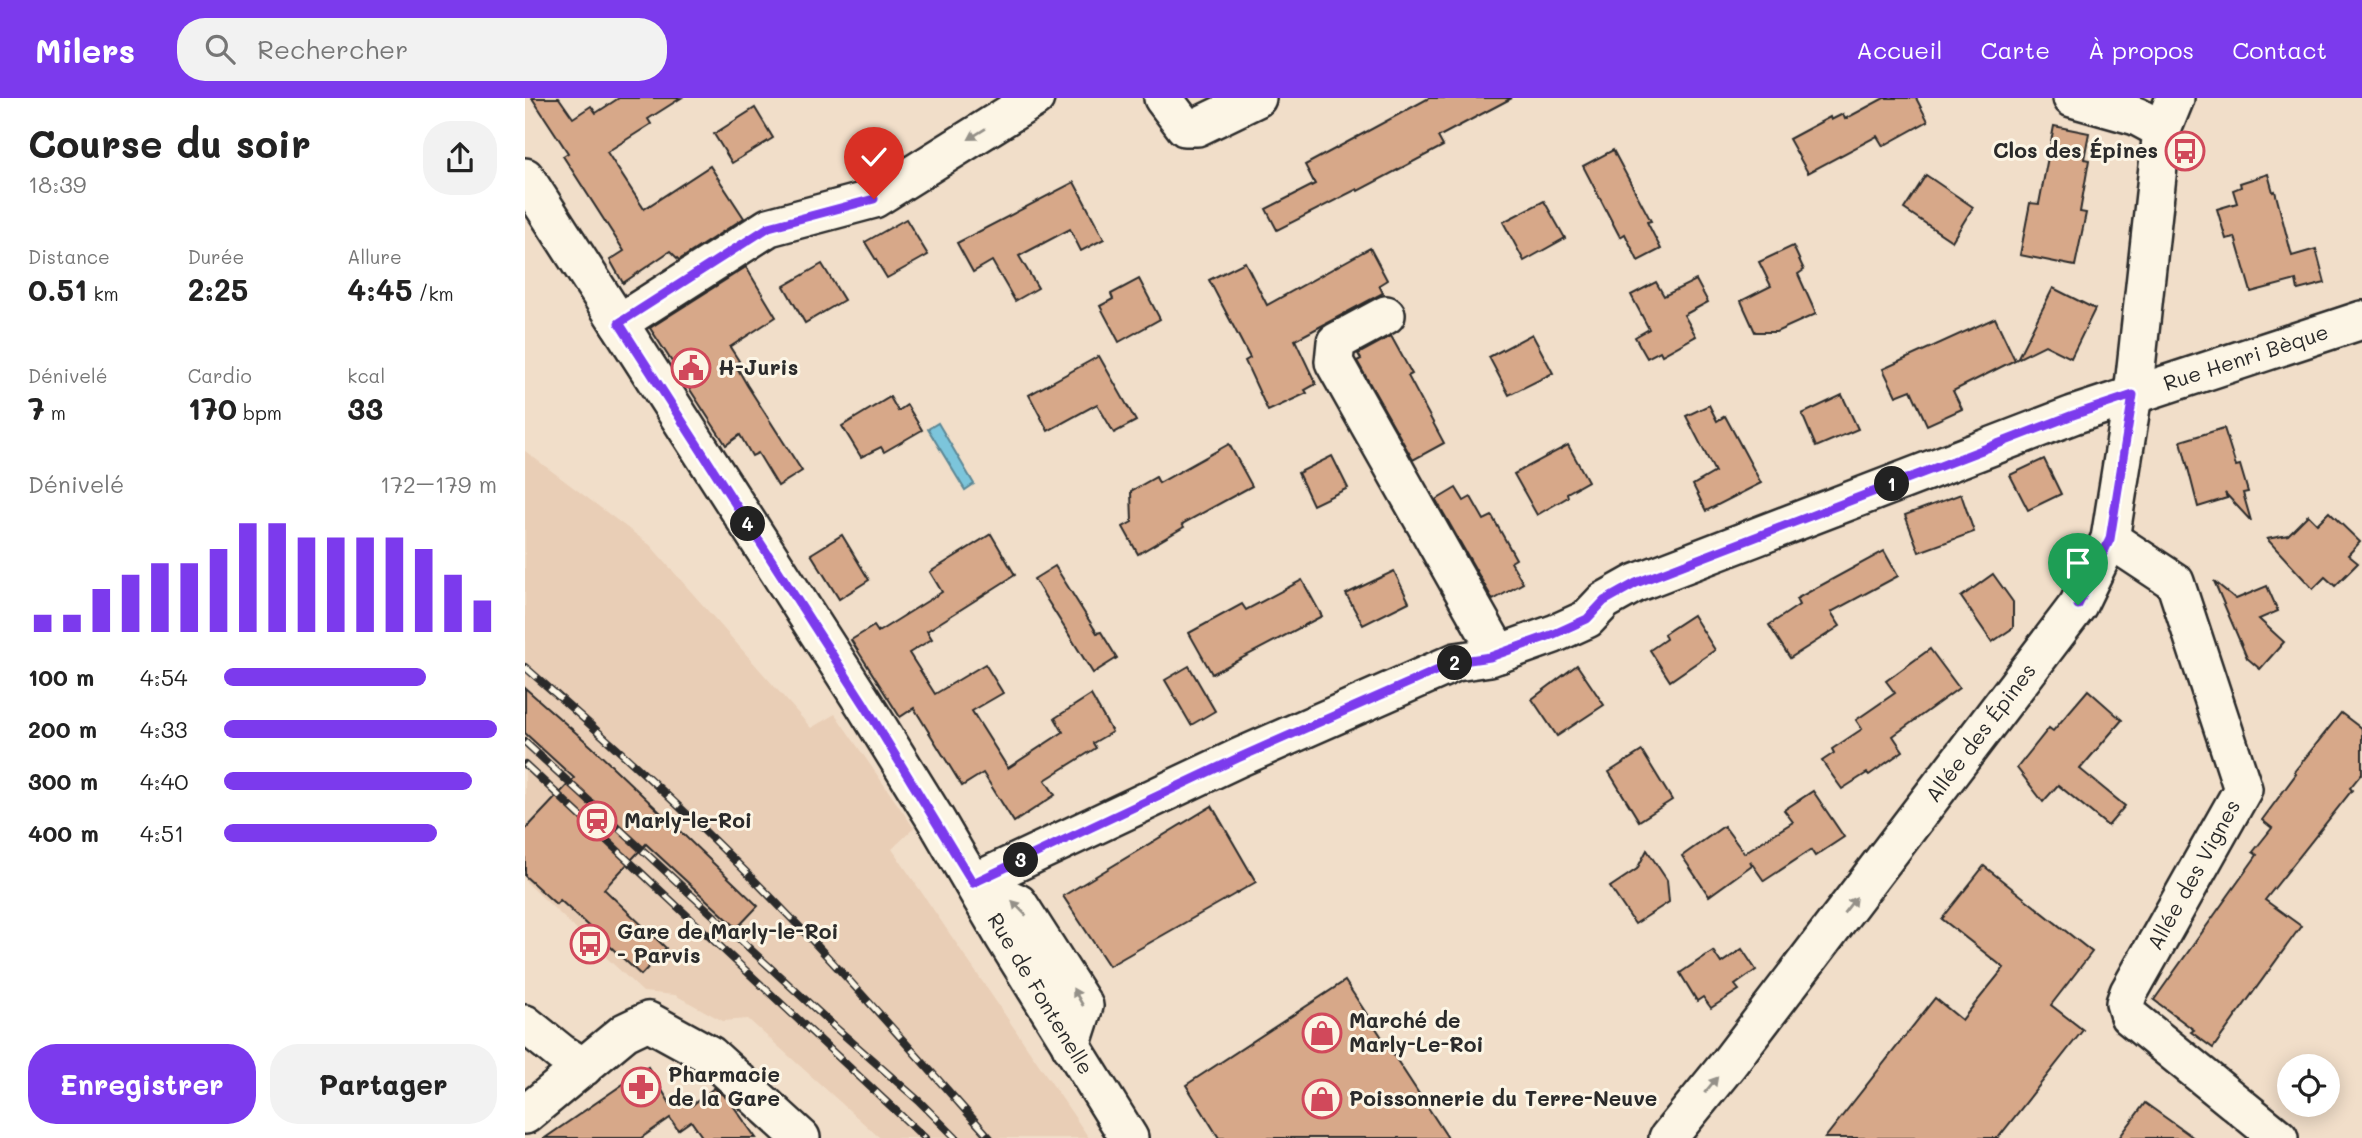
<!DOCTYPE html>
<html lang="fr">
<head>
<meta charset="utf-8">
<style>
	body { margin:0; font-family:Mali,sans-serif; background:#f2f2f2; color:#222; height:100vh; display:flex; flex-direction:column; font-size:26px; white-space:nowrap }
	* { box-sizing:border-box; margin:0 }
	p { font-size:23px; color:#767676 }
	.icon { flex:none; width:38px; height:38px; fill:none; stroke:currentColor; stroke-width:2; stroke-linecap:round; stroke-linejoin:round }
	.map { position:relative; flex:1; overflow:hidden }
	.panel { display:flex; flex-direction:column; background:#fff; width:525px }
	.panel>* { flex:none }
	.fabs { position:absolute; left:1752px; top:956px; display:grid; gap:14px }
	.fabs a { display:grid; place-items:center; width:63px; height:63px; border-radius:50%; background:#fff; box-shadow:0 4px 18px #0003; font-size:35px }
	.pin { position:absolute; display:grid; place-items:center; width:60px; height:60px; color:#fff; margin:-72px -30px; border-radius:50% 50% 50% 0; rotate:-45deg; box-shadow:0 0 7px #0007 }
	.pin .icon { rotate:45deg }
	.km { position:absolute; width:35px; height:35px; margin:-18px; border-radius:50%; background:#222; color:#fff; font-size:19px; line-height:35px; text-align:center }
	.round { display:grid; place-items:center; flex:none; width:74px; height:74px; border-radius:28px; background:#f2f2f2 }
	.overview { display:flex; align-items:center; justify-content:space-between; height:119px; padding:0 28px }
	h1 { font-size:38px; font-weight:700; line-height:52px }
	.stats { display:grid; grid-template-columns:repeat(3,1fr); gap:10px; height:119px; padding:7px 28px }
	.stats div { display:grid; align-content:center }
	.stats b { font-size:30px; font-weight:700 }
	.stats small { font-size:19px; font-weight:400 }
	.stats p { font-size:19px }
	.chart { height:196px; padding:14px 28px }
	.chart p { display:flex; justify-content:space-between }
	.chart svg { width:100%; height:126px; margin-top:7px; stroke:#7c3aed; stroke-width:6 }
	.cta { display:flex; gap:14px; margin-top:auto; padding:14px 28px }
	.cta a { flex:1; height:80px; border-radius:28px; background:#7c3aed; color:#fff; font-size:28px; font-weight:700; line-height:80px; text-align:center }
	.cta a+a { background:#f2f2f2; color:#222 }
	ul { padding:0 28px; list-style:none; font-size:23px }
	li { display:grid; grid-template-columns:112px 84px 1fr; align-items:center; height:52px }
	li i { height:18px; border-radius:9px; background:#7c3aed }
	header { display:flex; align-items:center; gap:42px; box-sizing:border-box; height:98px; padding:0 35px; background:#7c3aed; color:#fff }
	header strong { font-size:33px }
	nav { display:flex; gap:38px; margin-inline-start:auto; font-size:24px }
	.search { width:490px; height:63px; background:#f2f2f2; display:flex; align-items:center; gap:18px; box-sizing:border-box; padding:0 24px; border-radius:28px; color:#767676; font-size:26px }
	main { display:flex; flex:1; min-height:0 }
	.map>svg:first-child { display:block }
	.built { fill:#e9ceb6 }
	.water { fill:#7bc5db; stroke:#5b8795; stroke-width:2 }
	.building { fill:#d7a889; stroke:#2b2b2b; stroke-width:2 }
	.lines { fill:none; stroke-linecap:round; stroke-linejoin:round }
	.minor-casing { stroke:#2b2b2b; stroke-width:42 }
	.minor { stroke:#fcf5e5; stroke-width:37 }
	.rail-casing { stroke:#2b2b2b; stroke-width:8 }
	.rail { stroke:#fcf5e5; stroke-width:5; stroke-dasharray:16; stroke-linecap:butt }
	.oneway { fill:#949088 }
	.route-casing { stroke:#fff; stroke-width:14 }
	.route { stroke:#7c3aed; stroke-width:9 }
	.labels { text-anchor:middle; stroke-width:6; stroke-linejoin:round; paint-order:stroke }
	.poi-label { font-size:21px; font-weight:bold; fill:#2b2b2b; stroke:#fcf5e5; text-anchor:start }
	.street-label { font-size:21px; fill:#2b2b2b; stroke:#fcf5e5 }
</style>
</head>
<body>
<header>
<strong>Milers</strong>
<div class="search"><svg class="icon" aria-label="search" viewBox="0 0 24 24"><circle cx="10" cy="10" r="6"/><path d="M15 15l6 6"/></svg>Rechercher</div>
<nav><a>Accueil</a><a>Carte</a><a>À propos</a><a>Contact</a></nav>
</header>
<main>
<section class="panel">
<div class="overview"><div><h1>Course du soir</h1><p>18:39</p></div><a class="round"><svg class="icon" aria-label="share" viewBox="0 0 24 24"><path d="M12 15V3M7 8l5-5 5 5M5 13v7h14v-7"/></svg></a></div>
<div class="stats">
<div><p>Distance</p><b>0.51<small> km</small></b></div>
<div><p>Durée</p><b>2:25</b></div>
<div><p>Allure</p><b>4:45<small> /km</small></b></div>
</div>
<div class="stats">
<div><p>Dénivelé</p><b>7<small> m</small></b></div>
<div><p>Cardio</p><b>170<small> bpm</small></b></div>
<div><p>kcal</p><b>33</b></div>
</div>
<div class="chart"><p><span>Dénivelé</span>172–179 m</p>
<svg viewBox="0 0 160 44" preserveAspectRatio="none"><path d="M5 44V38M15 44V38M25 44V29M35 44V24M45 44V20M55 44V20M65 44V15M75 44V6M85 44V6M95 44V11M105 44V11M115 44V11M125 44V11M135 44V15M145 44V24M155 44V33"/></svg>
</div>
<ul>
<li><b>100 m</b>4:54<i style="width:74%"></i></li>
<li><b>200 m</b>4:33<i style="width:100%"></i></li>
<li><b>300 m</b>4:40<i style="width:91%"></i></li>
<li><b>400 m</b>4:51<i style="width:78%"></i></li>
</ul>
<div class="cta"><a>Enregistrer</a><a>Partager</a></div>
</section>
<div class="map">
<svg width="1837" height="1040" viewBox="0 0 1837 1040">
	<rect width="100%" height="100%" fill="#f1dec9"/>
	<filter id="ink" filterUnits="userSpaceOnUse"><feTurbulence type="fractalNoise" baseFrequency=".0143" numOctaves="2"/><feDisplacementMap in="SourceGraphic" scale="14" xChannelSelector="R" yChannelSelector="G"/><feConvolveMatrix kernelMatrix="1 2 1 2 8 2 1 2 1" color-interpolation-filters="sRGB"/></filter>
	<g filter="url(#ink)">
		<path class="built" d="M 0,353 L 125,447 L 286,630 L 310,616 L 389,730 L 367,751 L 564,1040 L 355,1040 L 223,921 L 198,923 L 150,897 L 118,894 L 0,783 Z"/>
		<path class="water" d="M 413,325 L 449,386 L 440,392 L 403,331 Z"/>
		<g class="building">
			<path d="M 7,0 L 34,0 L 48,20 L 66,8 L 71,15 L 94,0 L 156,0 L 123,21 L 126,26 L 82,54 L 119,111 L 185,68 L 219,120 L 154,162 L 145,153 L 98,185 L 85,162 L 99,153 L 38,58 L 43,55 Z"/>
			<path d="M 904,0 L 987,0 L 913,39 L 918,48 L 833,93 L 832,91 L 752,132 L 741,111 L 790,86 L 780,67 Z"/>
			<path d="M 1359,0 L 1391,0 L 1403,23 L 1358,48 L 1352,38 L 1283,75 L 1264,41 L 1305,19 L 1306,22 L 1318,16 L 1320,21 Z"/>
			<path d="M 230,10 L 248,40 L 207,65 L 189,36 Z"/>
			<path d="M 1529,28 L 1564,35 L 1559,61 L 1564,62 L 1555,114 L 1561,115 L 1550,168 L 1495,157 L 1505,105 L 1514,106 Z"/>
			<path d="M 1088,52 L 1126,123 L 1122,124 L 1136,151 L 1113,163 L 1100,136 L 1095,139 L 1058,68 Z"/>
			<path d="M 1743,76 L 1748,94 L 1750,93 L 1767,158 L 1791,151 L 1800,185 L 1773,192 L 1771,182 L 1726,194 L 1710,139 L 1701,141 L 1692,111 L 1712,105 L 1708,92 L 1716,89 L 1715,85 Z"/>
			<path d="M 1401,77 L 1448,109 L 1427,143 L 1379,111 Z"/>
			<path d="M 549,84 L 579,141 L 556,153 L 545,131 L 494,158 L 513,190 L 490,203 L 467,163 L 448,174 L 432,145 Z"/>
			<path d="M 1019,103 L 1040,140 L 999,163 L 978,124 Z"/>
			<path d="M 381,121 L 403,157 L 362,180 L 340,144 Z"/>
			<path d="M 1268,148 L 1279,172 L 1273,176 L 1291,216 L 1251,234 L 1230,234 L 1216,203 L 1246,188 L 1234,164 Z"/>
			<path d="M 845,150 L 862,182 L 854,187 L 858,195 L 770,242 L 791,286 L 780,292 L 782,295 L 743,313 L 720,263 L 725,260 L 684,182 L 720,164 L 742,207 Z"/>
			<path d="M 297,166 L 319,202 L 280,225 L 259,188 Z"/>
			<path d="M 221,169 L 251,219 L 205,249 L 214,263 L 210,266 L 222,287 L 277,373 L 253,388 L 233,355 L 227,358 L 215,337 L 201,347 L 125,230 Z"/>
			<path d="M 614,181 L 635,221 L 594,244 L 575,208 L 588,201 L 586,196 Z"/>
			<path d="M 1171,182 L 1183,204 L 1159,217 L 1171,238 L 1137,257 L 1135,253 L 1122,260 L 1110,239 L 1124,231 L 1106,197 L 1131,184 L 1139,198 Z"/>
			<path d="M 1528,190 L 1570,211 L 1546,260 L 1520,247 L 1492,261 Z"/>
			<path d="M 1470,220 L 1490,262 L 1428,293 L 1437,311 L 1402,327 L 1386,292 L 1371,298 L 1358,271 Z"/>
			<path d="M 1007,236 L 1028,275 L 984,297 L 964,259 Z"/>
			<path d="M 866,238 L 887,276 L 883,278 L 919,345 L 888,362 L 832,263 L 836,261 L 833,256 Z"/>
			<path d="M 574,258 L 611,323 L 589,335 L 572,306 L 523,333 L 504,297 Z"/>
			<path d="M 1317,297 L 1333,331 L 1291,349 L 1277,316 Z"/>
			<path d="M 365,299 L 373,313 L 382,307 L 397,332 L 359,354 L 356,349 L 336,359 L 317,328 Z"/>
			<path d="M 1184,307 L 1192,323 L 1200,318 L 1236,385 L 1181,413 L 1168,387 L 1190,374 L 1161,318 Z"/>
			<path d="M 1699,330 L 1711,368 L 1715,367 L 1723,394 L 1718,395 L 1726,423 L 1700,395 L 1702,400 L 1673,409 L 1656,343 Z"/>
			<path d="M 704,346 L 727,388 L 657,426 L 659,429 L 613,456 L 598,429 L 607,424 L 606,393 L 631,379 L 634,385 Z"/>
			<path d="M 1043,347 L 1063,383 L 1042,395 L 1043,399 L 1012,417 L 989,376 Z"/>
			<path d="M 807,358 L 823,390 L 788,407 L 773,375 Z"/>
			<path d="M 1519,361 L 1536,396 L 1503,412 L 1485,377 Z"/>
			<path d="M 931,390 L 939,403 L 946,399 L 959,422 L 967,418 L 991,461 L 986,464 L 998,485 L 968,502 L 911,402 Z"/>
			<path d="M 1436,396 L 1449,434 L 1394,454 L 1380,417 Z"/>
			<path d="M 1804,414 L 1835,444 L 1823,457 L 1833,465 L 1810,488 L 1800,479 L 1788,491 L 1742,441 L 1763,437 L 1783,417 L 1792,426 Z"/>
			<path d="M 466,436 L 490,477 L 402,533 L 407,541 L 384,555 L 410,596 L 460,566 L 478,595 L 447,613 L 483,670 L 538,634 L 530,620 L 566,597 L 587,634 L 568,645 L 571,650 L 520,682 L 530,697 L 489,724 L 458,675 L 437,688 L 389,610 L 375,619 L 326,542 L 349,528 L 353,534 L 417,494 L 405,474 Z"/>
			<path d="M 317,437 L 344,482 L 314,501 L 286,456 Z"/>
			<path d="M 1359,453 L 1373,478 L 1306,514 L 1315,528 L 1265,560 L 1244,527 L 1274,507 L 1271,501 Z"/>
			<path d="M 530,468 L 572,535 L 576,534 L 592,560 L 568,575 L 509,481 Z"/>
			<path d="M 869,473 L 884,504 L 838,527 L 821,496 Z"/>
			<path d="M 1468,476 L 1488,504 L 1488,530 L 1467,544 L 1436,499 Z"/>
			<path d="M 777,482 L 797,518 L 687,576 L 664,535 L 717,506 L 721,512 Z"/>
			<path d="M 1689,483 L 1711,501 L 1742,488 L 1753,513 L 1734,521 L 1759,544 L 1735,571 L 1722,560 Z"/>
			<path d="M 1168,517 L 1190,552 L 1145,583 L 1125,552 L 1141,541 L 1139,536 Z"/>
			<path d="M 1405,551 L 1434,590 L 1368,638 L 1378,653 L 1344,677 L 1342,675 L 1317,691 L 1297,663 L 1309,655 L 1307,651 L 1337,631 L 1331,622 L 1370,595 L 1361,583 Z"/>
			<path d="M 1052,567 L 1079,607 L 1032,638 L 1007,601 Z"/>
			<path d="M 664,568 L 690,613 L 666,627 L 640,582 Z"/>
			<path d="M 0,590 L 66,648 L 233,808 L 212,830 L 121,746 L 79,791 L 141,850 L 116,877 L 35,802 L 31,806 L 0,778 L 0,732 L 49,680 L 0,635 Z"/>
			<path d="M 1563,592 L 1597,622 L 1555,671 L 1600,708 L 1583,728 L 1533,687 L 1518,704 L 1492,670 L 1524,630 L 1528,633 Z"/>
			<path d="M 1816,615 L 1837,631 L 1837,675 L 1825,690 L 1827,692 L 1740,802 L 1776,828 L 1688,950 L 1666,934 L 1669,932 L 1629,902 L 1732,757 L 1728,754 L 1747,730 L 1737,722 L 1771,676 L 1769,674 Z"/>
			<path d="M 1117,653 L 1147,702 L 1114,723 L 1084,674 Z"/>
			<path d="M 1288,693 L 1319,739 L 1290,758 L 1286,752 L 1239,783 L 1225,763 L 1227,767 L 1184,798 L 1157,758 L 1199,728 L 1219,755 L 1268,724 L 1259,712 Z"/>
			<path d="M 687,708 L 731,784 L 584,868 L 538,798 Z"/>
			<path d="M 1122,752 L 1142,782 L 1144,804 L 1110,826 L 1085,789 L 1112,771 Z"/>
			<path d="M 1459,768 L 1567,854 L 1526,907 L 1558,932 L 1473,1040 L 1300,1040 L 1410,900 L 1437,922 L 1479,870 L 1417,821 Z"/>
			<path d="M 1217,851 L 1231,872 L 1210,887 L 1214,892 L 1186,910 L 1178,899 L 1172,903 L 1155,875 L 1188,853 L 1196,865 Z"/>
			<path d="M 820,883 L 923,1040 L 694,1040 L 661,987 Z"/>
			<path d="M 123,969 L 146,1007 L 158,998 L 166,1008 L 189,990 L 204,1002 L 231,1040 L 178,1040 L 166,1023 L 153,1032 L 145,1020 L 116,1040 L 20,1040 Z"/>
			<path d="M 1620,1005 L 1669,1040 L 1594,1040 Z"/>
		</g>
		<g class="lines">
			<defs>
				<g id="minor">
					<path d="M 638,0 L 660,29 L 672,29 L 732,0"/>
					<path d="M 1547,0 L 1611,18 L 1637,32"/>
					<path d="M 0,79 L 339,606 L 411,722 L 479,839 L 604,1040"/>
					<path d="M 861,217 L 811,244 L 809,264 L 974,556"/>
					<path d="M 94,225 L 244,129 L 349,101 L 510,0"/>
					<path d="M 1585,441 L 1650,484 L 1718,691 L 1604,894 L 1600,905 L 1604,918 L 1754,1040"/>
					<path d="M 448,785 L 713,660 L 931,564 L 965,559 L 1029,536 L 1062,521 L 1079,503 L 1111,485 L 1548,317 L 1837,222"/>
					<path d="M 448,785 L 493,805 L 559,908 L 546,948"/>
					<path d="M 0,926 L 36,955 L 59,969"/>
					<path d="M 0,1017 L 100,934 L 123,923 L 185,957 L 276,1040"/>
					<path d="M 1143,1040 L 1204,965 L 1553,507 L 1585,441 L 1608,297 L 1637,32 L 1650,0"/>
				</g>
			</defs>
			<use href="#minor" class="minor-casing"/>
			<use href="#minor" class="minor"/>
			<defs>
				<g id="rail">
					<path d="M 0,569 C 92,649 182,732 266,820 C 334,891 399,966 465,1040"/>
					<path d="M 0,644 L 311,930 L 394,1003 L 431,1040"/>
					<path d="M 0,666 L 400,1040"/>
				</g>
			</defs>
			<use href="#rail" class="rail-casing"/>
			<use href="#rail" class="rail"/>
		</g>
		<defs><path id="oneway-solid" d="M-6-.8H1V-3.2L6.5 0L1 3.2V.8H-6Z" transform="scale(1.75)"/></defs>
		<g class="oneway">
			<use href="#oneway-solid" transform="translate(452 36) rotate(148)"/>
			<use href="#oneway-solid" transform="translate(1325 807) rotate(-52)"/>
			<use href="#oneway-solid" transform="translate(494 810) rotate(-134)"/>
			<use href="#oneway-solid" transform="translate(553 899) rotate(-120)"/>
			<use href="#oneway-solid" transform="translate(1186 987) rotate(-50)"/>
		</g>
	</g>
	<g class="lines" filter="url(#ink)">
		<defs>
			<path id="route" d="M 349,101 L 244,129 L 94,225 L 339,606 L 448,785 L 713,660 L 931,564 L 965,559 L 1029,536 L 1062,521 L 1079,503 L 1111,485 L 1548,317 L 1608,297 L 1585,441 L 1553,507"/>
		</defs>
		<use href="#route" class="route-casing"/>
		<use href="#route" class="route"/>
	</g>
	<defs>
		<symbol id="bus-ring" viewBox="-11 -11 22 22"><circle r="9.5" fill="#fcf5e5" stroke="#d1495b" stroke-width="1.5"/><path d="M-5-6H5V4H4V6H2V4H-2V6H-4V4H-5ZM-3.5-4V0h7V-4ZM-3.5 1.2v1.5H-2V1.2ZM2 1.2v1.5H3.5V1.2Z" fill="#d1495b"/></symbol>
		<symbol id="civic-ring" viewBox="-11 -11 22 22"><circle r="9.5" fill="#fcf5e5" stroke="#d1495b" stroke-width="1.5"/><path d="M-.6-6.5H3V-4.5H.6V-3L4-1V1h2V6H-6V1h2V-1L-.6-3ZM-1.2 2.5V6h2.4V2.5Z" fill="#d1495b"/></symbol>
		<symbol id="station-ring" viewBox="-11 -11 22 22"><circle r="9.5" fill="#fcf5e5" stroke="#d1495b" stroke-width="1.5"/><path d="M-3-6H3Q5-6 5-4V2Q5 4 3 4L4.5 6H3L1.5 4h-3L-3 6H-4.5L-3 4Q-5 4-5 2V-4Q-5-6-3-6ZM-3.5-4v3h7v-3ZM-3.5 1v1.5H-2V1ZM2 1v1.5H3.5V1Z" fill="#d1495b"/></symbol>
		<symbol id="shop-ring" viewBox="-11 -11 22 22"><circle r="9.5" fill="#fcf5e5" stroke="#d1495b" stroke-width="1.5"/><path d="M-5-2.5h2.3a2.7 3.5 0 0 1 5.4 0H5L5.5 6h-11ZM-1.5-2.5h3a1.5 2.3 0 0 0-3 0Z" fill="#d1495b"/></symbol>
		<symbol id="pharmacy-ring" viewBox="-11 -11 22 22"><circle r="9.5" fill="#fcf5e5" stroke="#d1495b" stroke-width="1.5"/><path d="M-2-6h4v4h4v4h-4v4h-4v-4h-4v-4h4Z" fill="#d1495b"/></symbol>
	</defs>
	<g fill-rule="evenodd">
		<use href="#bus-ring" x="1638" y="31" width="44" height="44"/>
		<use href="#civic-ring" x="144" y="248" width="44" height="44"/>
		<use href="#station-ring" x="50" y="701" width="44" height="44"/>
		<use href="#bus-ring" x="43" y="824" width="44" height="44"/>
		<use href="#shop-ring" x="775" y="913" width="44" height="44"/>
		<use href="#pharmacy-ring" x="94" y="967" width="44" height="44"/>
		<use href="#shop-ring" x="775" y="979" width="44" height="44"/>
	</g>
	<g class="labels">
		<g class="poi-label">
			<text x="1633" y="60" text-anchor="end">Clos des Épines</text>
			<text x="193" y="277">H-Juris</text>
			<text x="99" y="730">Marly-le-Roi</text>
			<text x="92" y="841">Gare de Marly-le-Roi<tspan x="92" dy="24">- Parvis</tspan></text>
			<text x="824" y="930">Marché de<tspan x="824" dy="24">Marly-Le-Roi</tspan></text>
			<text x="143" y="984">Pharmacie<tspan x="143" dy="24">de la Gare</tspan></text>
			<text x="824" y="1008">Poissonnerie du Terre-Neuve</text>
		</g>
		<g class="street-label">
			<text transform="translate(1721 260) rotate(-18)" y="7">Rue Henri Bèque</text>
			<text transform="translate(1456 635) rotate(-53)" y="7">Allée des Épines</text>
			<text transform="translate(1669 777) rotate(-61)" y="7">Allée des Vignes</text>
			<text transform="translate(515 896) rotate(59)" y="7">Rue de Fontenelle</text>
		</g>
	</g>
</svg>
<div class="fabs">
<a><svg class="icon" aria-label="locate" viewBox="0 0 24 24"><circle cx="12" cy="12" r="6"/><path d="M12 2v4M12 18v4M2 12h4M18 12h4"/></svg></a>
</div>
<div class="pin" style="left:1553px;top:507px;background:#1e9e55"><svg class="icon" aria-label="arrive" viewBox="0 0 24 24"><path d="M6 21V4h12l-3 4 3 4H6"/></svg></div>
<div class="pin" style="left:349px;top:101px;background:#d93025"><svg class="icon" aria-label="check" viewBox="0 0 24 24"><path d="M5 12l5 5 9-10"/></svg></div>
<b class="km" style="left:1367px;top:386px">1</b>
<b class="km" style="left:930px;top:565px">2</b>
<b class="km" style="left:496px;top:762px">3</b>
<b class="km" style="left:223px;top:426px">4</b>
</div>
</main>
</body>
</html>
